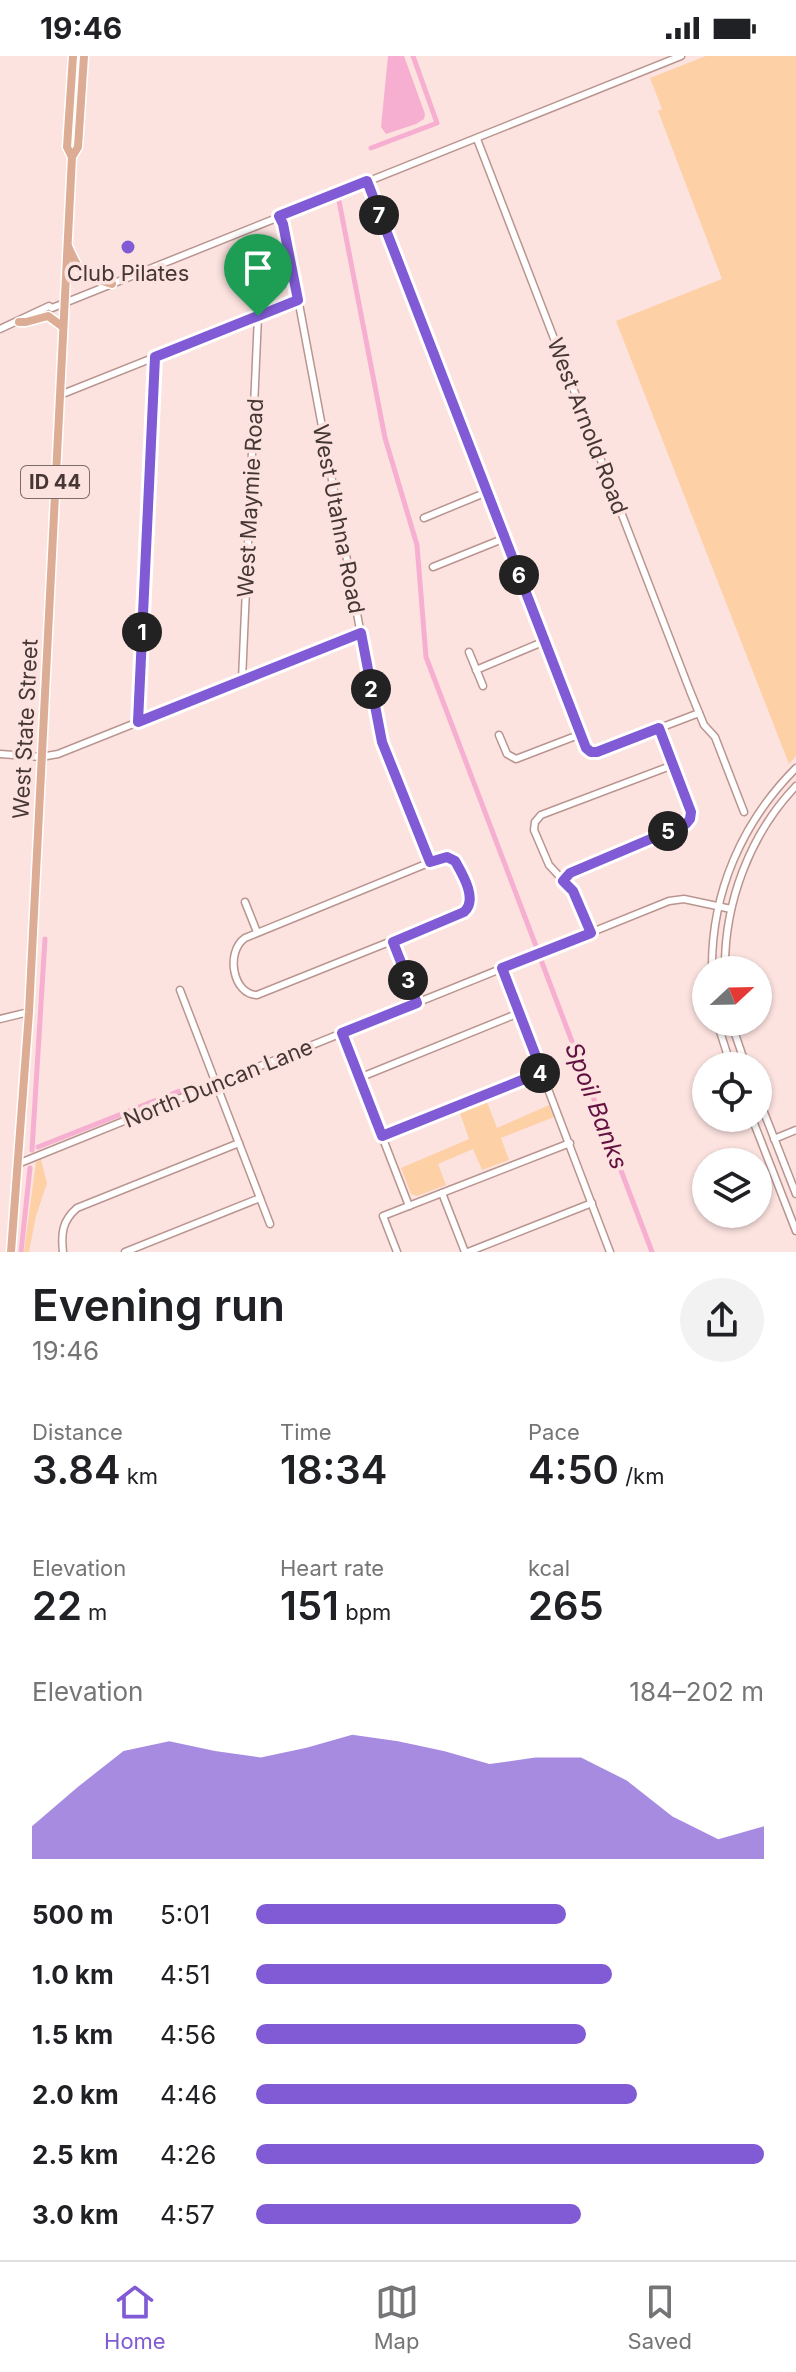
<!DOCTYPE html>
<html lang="en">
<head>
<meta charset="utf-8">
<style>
	body { margin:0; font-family:Inter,sans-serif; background:#f2f2f2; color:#202124; height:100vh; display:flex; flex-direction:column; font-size:30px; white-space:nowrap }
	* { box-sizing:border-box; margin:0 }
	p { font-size:26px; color:#757577 }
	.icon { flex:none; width:44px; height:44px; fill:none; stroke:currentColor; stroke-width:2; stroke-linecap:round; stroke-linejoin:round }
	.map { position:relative; height:1196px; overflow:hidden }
	.drawer { display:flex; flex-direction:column; background:#fff; flex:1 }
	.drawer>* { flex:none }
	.needle { width:52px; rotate:68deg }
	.controls { position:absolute; left:692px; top:900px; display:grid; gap:16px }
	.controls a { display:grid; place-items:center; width:80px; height:80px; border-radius:50%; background:#fff; box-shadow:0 2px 6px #0004; font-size:40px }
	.pin { position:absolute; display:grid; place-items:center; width:68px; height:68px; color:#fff; margin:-82px -34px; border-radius:50% 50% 50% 0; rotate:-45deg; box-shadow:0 0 8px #0007 }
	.pin .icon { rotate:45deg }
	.km { position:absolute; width:40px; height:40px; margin:-20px; border-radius:50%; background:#222; color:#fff; font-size:22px; line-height:40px; text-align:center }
	.round { display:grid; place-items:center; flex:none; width:84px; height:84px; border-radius:42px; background:#f2f2f2 }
	.head { display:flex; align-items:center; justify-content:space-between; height:136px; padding:0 32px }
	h1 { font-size:44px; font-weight:600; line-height:60px }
	.figures { display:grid; grid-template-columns:repeat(3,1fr); gap:12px; height:136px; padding:8px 32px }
	.figures div { display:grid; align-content:center }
	.figures b { font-size:40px; font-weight:600 }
	.figures small { font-size:22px; font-weight:400 }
	.figures p { font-size:22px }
	.chart { height:224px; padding:16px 32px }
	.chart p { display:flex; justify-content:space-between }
	.chart svg { width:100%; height:144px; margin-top:8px; fill:#815bd5; opacity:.7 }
	ul { padding:0 32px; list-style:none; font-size:26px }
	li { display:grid; grid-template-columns:128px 96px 1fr; align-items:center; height:60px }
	li i { height:20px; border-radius:10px; background:#815bd5 }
	.status { display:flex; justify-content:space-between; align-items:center; height:56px; padding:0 40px; background:#fff; direction:ltr }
	.status svg { height:22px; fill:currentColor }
	.tab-bar { display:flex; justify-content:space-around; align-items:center; height:112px; border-top:2px solid #e0e0e0; background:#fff; font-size:22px; color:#757577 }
	.tab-bar a { display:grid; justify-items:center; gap:4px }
	.tab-bar .on { color:#815bd5 }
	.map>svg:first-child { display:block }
	.green { fill:#fdd0a6 }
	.water { fill:#f6afd0 }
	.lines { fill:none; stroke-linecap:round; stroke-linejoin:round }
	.canal { stroke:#f6afd0; stroke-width:5 }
	.minor-casing { stroke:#ba9590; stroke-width:9 }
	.major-casing { stroke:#fff; stroke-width:11 }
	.minor { stroke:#fff; stroke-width:6 }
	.major { stroke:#dcac95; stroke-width:8 }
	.route-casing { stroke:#fff; stroke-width:16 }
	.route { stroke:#815bd5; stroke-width:10 }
	.poi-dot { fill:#815bd5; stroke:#fce3e0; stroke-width:3 }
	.labels { text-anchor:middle; stroke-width:7; stroke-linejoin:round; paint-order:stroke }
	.shield { fill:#fce3e0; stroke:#7d6b68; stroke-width:2 }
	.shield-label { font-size:20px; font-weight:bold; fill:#463735 }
	.poi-label { font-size:22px; fill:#463735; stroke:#fce3e0 }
	.street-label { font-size:22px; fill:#463735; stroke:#fce3e0 }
	.water-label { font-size:24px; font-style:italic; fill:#621141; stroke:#fce3e0 }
</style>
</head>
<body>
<div class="status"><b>19:46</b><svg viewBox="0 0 49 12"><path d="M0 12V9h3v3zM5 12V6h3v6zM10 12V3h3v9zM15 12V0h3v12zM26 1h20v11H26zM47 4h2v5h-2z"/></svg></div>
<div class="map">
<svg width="796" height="1196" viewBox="0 0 796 1196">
	<rect width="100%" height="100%" fill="#fce3e0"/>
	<g class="green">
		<path d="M 706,0 L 796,0 L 796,700 L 789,708 L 616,265 L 722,223 L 658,55 L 662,53 L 650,22 Z"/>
		<path d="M 486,1043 L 497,1072 L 549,1049 L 554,1061 L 501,1082 L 509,1104 L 482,1114 L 473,1093 L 438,1108 L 446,1129 L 417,1140 L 411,1138 L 401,1112 L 469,1083 L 459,1054 Z"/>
		<path d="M 41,1104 L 47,1127 L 36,1160 L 29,1196 L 24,1196 L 36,1106 Z"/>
	</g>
	<path class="water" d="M 388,0 L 404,0 L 425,58 L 424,63 L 416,68 L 386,78 L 381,71 Z"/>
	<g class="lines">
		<g class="canal">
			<path d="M 371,92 L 437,67 L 413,0"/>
			<path d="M 339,145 L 385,382 L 417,489 L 426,601 L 536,890"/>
			<path d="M 541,904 L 652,1196"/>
			<path d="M 38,1091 L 182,1034"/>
			<path d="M 32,1094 L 45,883"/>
			<path d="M 21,1196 L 30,1112"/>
		</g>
		<defs>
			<g id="minor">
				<path d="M 477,83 L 690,635 L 704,669 L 715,681 L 744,756"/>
				<path d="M 367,125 L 586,692 L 591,696 L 597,696 L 699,657"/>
				<path d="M 279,160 L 288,189 L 379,675 L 430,806"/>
				<path d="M 0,273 L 49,250 L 52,252 L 681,0"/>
				<path d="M 60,339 L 298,244"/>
				<path d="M 424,462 L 487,436"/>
				<path d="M 433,511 L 505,482"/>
				<path d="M 469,596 L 483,630"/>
				<path d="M 476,614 L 545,585"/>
				<path d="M 242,624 L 258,260"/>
				<path d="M 138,665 L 155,301"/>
				<path d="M 499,679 L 507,698 L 516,703 L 581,678"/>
				<path d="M 0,698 L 41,701 L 58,698 L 361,577"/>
				<path d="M 443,801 L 452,802 L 457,808 L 472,843 L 470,850 L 464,856 L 257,939 C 233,939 225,896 245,882 Z"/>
				<path d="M 563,825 L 576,812 L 686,768 L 690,763 L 691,756 L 659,672"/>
				<path d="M 245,846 L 257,876"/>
				<path d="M 591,877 L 573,835 L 549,809 L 534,774 L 535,766 L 541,759 L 673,709"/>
				<path d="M 393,886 L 417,947"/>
				<path d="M 502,912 L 610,1196"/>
				<path d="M 712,914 C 711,837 742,766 796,712"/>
				<path d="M 725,914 C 724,847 750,778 796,730"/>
				<path d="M 180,934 L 270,1168"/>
				<path d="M 0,963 L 29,956"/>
				<path d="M 717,966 L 731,1010"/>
				<path d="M 731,966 L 746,1010"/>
				<path d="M 342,977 L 409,1150"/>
				<path d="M 359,1022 L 519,957"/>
				<path d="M 758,1041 L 796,1138"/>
				<path d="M 752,1062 L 796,1175"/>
				<path d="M 382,1080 L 542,1016"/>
				<path d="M 774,1083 L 796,1074"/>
				<path d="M 20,1107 L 669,845 L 684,843 L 731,853"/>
				<path d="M 442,1137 L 465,1196"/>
				<path d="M 63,1196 C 61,1178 62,1165 77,1152 L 239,1087"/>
				<path d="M 125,1196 L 260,1142"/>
				<path d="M 397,1196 L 383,1160 L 570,1087"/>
				<path d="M 468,1196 L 592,1147"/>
			</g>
			<g id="major">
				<path d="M 72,101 L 78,91 L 84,0"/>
				<path d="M 68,190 C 82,222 81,218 112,228"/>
				<path d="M 19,266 L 26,266 L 48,260 L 63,271"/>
				<path d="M 11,1196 L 29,956 L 72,101 L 67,91 L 73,0"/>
			</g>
		</defs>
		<use href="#minor" class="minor-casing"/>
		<use href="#major" class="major-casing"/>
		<use href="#minor" class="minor"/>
		<use href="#major" class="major"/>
	</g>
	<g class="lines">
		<defs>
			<path id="route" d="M 367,125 L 586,692 L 591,696 L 597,696 L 659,672 L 691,756 L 690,763 L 686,768 L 570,817 L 563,825 L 573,835 L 591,877 L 502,912 L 542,1016 L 382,1080 L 342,977 L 417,947 L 393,886 L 464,856 C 478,844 463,819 455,805 L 447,801 L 430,806 L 382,686 L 361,577 L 138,666 L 155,301 L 298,244 L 283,168 L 279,160 Z"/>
		</defs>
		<use href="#route" class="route-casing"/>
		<use href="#route" class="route"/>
	</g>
	<circle class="poi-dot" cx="128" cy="191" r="8"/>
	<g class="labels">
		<rect class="shield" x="21" y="410" width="68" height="32" rx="6"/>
		<g class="shield-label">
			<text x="55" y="433">ID 44</text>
		</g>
		<g class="poi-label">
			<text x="128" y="225">Club Pilates</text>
		</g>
		<g class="street-label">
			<text transform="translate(588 370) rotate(69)" y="8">West Arnold Road</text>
			<text transform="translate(250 442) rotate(-87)" y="8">West Maymie Road</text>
			<text transform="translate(339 463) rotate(79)" y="8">West Utahna Road</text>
			<text transform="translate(25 673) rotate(-87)" y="8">West State Street</text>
			<text transform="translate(218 1027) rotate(-22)" y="8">North Duncan Lane</text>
		</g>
		<g class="water-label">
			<text transform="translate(596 1050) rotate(69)" y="8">Spoil Banks</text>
		</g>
	</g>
</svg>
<div class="controls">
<a><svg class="needle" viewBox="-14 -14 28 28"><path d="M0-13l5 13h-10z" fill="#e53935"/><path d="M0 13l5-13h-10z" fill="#757577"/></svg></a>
<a><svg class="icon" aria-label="locate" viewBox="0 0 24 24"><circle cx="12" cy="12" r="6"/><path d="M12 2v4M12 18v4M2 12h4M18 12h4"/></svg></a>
<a><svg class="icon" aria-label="layers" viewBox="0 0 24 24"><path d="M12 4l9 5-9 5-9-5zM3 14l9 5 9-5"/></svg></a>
</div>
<div class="pin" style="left:258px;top:260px;background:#1e9e55"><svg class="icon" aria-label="arrive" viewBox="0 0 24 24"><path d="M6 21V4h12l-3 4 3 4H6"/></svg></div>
<b class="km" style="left:142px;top:576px">1</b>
<b class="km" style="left:371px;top:633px">2</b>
<b class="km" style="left:408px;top:924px">3</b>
<b class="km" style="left:540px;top:1017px">4</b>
<b class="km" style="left:668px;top:775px">5</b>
<b class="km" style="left:519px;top:519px">6</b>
<b class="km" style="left:379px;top:159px">7</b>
</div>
<section class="drawer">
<div class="head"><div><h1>Evening run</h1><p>19:46</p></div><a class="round"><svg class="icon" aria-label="share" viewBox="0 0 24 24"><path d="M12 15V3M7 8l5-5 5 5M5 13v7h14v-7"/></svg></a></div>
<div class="figures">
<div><p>Distance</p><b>3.84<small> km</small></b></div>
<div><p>Time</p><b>18:34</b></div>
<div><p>Pace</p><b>4:50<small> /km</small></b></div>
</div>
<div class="figures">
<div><p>Elevation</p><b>22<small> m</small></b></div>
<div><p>Heart rate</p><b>151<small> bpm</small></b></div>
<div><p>kcal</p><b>265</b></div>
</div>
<div class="chart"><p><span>Elevation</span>184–202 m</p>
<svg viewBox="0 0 160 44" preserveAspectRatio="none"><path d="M0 44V34L10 22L20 11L30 8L40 11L50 13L60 10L70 6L80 8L90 11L100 15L110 13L120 13L130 20L140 31L150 38L160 34V44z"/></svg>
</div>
<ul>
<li><b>500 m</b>5:01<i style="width:61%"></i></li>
<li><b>1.0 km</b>4:51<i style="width:70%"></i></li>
<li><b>1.5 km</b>4:56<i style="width:65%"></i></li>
<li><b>2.0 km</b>4:46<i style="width:75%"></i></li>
<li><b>2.5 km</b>4:26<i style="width:100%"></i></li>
<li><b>3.0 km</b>4:57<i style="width:64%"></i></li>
</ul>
</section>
<nav class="tab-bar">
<a class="on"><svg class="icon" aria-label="home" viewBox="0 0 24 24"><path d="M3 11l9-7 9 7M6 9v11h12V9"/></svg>Home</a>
<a><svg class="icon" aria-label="map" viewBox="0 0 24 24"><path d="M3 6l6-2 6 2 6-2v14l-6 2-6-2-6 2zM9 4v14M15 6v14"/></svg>Map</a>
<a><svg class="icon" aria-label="saved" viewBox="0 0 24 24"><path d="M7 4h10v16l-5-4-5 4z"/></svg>Saved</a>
</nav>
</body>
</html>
